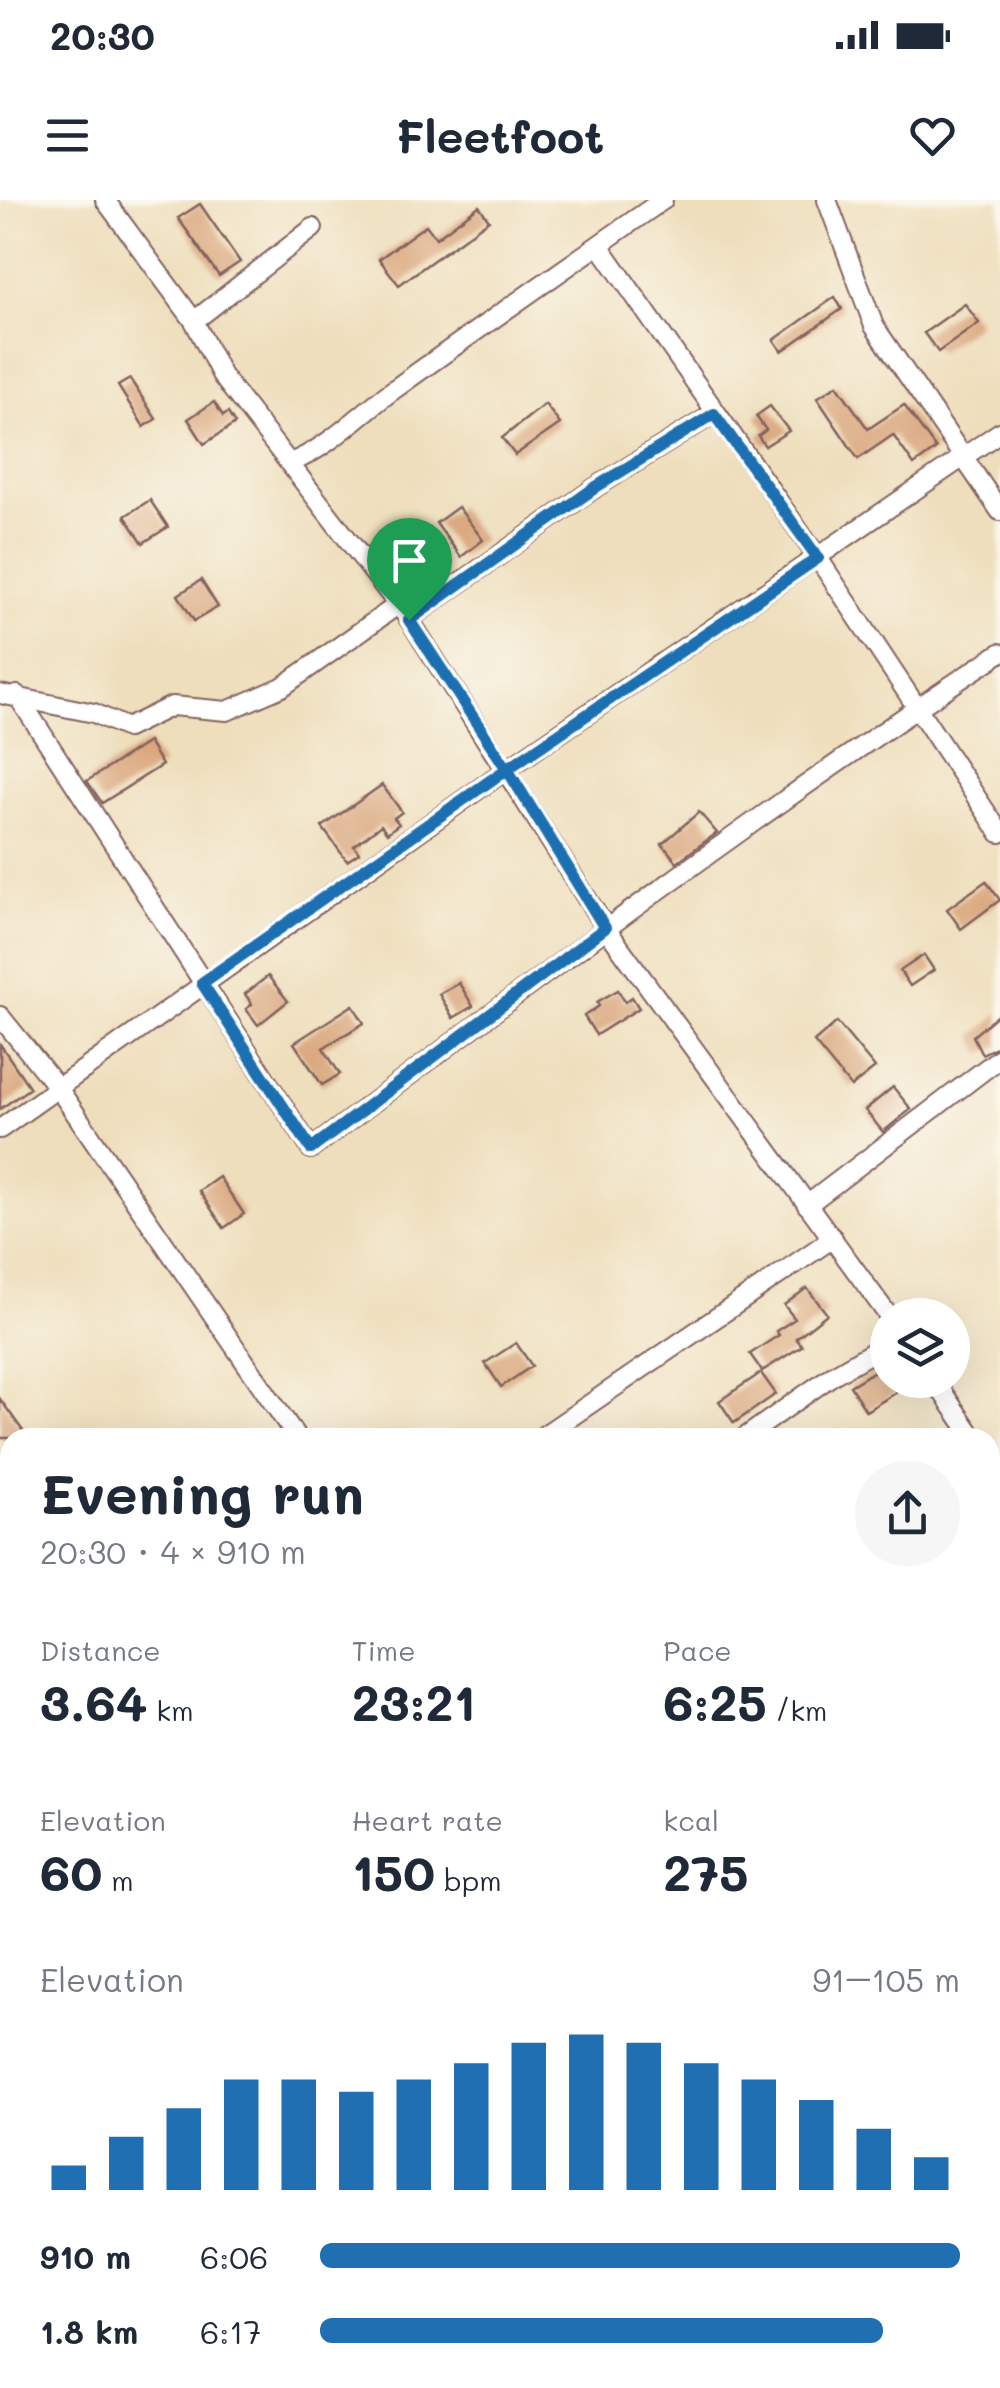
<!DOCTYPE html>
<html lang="en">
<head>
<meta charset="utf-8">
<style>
	body { margin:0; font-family:Mali,sans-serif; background:#f6f6f7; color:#1f2937; height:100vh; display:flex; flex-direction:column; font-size:38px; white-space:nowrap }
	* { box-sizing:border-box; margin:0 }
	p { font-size:32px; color:#747a83 }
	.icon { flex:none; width:55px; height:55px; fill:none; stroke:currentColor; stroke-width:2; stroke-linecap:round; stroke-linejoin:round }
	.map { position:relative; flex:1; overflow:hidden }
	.sheet { position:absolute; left:0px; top:1228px; width:1000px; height:962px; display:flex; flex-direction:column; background:#fff; border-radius:30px 30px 0 0; box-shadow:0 10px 40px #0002 }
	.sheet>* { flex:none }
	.controls { position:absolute; left:870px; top:1098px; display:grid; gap:20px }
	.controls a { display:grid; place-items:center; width:100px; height:100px; border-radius:50%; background:#fff; box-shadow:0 10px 40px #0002; font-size:50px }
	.pin { position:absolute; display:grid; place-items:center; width:85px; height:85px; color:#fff; margin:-102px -42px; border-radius:50% 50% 50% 0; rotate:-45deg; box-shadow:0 0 10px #0007 }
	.pin .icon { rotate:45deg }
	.round { display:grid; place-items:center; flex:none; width:105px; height:105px; border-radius:52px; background:#f6f6f7 }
	.overview { display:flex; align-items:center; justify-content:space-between; height:170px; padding:0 40px }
	h1 { font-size:55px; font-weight:700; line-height:75px }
	.stats { display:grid; grid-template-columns:repeat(3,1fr); gap:15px; height:170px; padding:10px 40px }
	.stats div { display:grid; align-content:center }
	.stats b { font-size:50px; font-weight:700 }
	.stats small { font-size:28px; font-weight:400 }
	.stats p { font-size:28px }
	.chart { height:280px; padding:20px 40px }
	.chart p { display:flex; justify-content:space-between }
	.chart svg { width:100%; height:180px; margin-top:10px; stroke:#1f6fb2; stroke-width:6 }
	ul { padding:0 40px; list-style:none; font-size:32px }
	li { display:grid; grid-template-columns:160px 120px 1fr; align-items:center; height:75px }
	li i { height:25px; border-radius:12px; background:#1f6fb2 }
	.status { display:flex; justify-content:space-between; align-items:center; height:70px; padding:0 50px; background:#fff; direction:ltr }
	.status svg { height:28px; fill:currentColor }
	header { display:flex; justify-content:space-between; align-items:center; height:130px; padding:0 40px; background:#fff; font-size:45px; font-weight:700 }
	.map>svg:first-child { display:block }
	.building { fill:#daa77e }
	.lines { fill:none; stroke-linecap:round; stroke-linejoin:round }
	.minor-casing { stroke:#83625e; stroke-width:22 }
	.minor { stroke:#fff; stroke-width:18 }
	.route-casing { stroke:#fff; stroke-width:20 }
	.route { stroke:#1f6fb2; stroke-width:12 }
</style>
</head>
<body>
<div class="status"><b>20:30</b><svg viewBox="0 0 49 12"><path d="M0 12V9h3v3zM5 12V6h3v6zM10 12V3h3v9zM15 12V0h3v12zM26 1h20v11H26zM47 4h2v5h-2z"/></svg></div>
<header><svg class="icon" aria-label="menu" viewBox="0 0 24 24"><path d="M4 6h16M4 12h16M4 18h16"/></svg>Fleetfoot<svg class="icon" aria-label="heart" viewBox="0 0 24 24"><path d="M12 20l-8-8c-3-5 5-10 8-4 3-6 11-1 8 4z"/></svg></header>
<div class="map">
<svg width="1000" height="2188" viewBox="0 0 1000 2188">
	<rect width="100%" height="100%" fill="#fbf7ec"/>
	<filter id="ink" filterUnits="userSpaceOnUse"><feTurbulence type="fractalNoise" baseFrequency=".01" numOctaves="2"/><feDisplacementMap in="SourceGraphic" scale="20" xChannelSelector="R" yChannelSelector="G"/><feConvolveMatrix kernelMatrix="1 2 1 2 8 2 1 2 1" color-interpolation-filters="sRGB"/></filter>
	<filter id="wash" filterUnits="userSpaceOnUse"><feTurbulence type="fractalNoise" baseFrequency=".0048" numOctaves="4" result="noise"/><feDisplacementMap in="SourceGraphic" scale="40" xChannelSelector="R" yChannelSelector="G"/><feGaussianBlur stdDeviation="2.25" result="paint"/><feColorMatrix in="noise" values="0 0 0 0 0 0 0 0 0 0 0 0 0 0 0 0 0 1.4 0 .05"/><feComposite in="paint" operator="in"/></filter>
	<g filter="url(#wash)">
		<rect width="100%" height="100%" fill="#eedebc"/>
		<g id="blocks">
			<g class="building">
				<path d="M 200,4 L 240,62 L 219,76 L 178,18 Z"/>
				<path d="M 479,6 L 489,20 L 399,85 L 379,59 L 426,25 L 436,38 Z"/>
				<path d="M 835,97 L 842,109 L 782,151 L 774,140 Z"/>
				<path d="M 965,104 L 979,123 L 938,152 L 924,133 Z"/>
				<path d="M 130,179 L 156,219 L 144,227 L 118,186 Z"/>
				<path d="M 837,185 L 868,229 L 904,205 L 936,249 L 914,265 L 893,235 L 858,259 L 817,198 Z"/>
				<path d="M 214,202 L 223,216 L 228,213 L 235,224 L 204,244 L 188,219 Z"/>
				<path d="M 545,204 L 560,224 L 515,255 L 502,238 Z"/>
				<path d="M 770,206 L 789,231 L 765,246 L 758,236 L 766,230 L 756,216 Z"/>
				<path d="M 150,300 L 168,327 L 143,343 L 125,316 Z"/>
				<path d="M 458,307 L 483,340 L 461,357 L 436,323 Z"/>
				<path d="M 201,380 L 218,407 L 194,421 L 178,395 Z"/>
				<path d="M 148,542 L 162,565 L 102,603 L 87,581 Z"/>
				<path d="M 382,585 L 402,612 L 394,618 L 399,624 L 387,633 L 381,625 L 354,646 L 359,653 L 347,661 L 322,627 Z"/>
				<path d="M 699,612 L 717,633 L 677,662 L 662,644 Z"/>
				<path d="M 986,681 L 1000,700 L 961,729 L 947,709 Z"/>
				<path d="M 924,755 L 934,770 L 910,786 L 900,771 Z"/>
				<path d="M 268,776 L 288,801 L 258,825 L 246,809 L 252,804 L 245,794 Z"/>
				<path d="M 459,783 L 473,806 L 453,818 L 439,794 Z"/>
				<path d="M 618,790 L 625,802 L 632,797 L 639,808 L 596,835 L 584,816 L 599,806 L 597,802 Z"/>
				<path d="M 353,805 L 364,823 L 323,848 L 340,874 L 322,885 L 294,843 Z"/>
				<path d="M 1000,813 L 1000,845 L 982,854 L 973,836 Z"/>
				<path d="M 837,822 L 875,868 L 851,887 L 814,842 Z"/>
				<path d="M 0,844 L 30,888 L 0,909 Z"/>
				<path d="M 893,887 L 911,909 L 883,932 L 865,910 Z"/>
				<path d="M 219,977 L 244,1014 L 224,1028 L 199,991 Z"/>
				<path d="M 807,1088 L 827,1114 L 796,1138 L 802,1146 L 762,1171 L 750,1154 L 779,1135 L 776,1131 L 795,1119 L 784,1105 Z"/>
				<path d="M 516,1143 L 532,1166 L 501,1187 L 485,1163 Z"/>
				<path d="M 878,1169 L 881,1173 L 884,1172 L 897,1192 L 866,1211 L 850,1186 Z"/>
				<path d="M 761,1173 L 776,1194 L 734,1223 L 719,1201 Z"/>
				<path d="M 0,1199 L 28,1238 L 0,1238 Z"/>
			</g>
		</g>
	</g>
	<g filter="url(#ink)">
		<use href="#blocks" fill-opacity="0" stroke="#83625e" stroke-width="2.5"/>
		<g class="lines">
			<defs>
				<g id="minor">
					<path d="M 105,0 L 194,121 L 222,176 L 409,419 L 605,727 L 888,1115"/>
					<path d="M 827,0 L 874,126 L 1000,311"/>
					<path d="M 599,45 L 818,358 L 1000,633"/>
					<path d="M 194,121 L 313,28"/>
					<path d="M 290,263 C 326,249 357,217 389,193 C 479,128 571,64 663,0"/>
					<path d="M 409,419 L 596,287 L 715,213"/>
					<path d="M 0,494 L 94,513 L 127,528 L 172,506 L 227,511 L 282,487 L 399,404"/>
					<path d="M 17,495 L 311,949 C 537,779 764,608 1000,453"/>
					<path d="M 0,816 L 58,888 L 297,1238"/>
					<path d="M 0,929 L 507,569 L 1000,232"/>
					<path d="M 807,1005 L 1000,858"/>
					<path d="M 934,1180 L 974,1238"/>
					<path d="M 540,1238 L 833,1038"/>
					<path d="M 744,1238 L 833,1175 L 888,1143"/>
					<path d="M 990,1260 L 1000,1274"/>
					<path d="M 0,1420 L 10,1434"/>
					<path d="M 990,1509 L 1000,1502"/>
					<path d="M 0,1606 L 10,1599"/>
					<path d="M 990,1915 L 1000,1929"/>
					<path d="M 0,2145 L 10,2160"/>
					<path d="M 567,2180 L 573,2188"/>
					<path d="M 946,2180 L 952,2188"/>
					<path d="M 33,2188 L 44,2180"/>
					<path d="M 653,2188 L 662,2180"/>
				</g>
			</defs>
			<use href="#minor" class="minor-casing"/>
			<use href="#minor" class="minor"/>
		</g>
	</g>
	<g class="lines" filter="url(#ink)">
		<defs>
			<path id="route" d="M 409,420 L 507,569 L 202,783 L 311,949 L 605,728 L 507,569 L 818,358 L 714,214 L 596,287 L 409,420"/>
		</defs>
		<use href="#route" class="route-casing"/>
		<use href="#route" class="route"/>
	</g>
</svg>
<div class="controls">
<a><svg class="icon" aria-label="layers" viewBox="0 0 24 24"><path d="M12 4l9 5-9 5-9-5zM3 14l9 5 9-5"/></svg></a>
</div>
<div class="pin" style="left:409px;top:420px;background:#1e9e55"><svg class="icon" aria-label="arrive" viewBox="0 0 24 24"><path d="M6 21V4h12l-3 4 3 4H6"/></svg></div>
<section class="sheet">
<div class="overview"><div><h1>Evening run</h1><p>20:30 · 4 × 910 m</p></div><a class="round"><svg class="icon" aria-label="share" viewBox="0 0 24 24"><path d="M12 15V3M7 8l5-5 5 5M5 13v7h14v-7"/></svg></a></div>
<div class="stats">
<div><p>Distance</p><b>3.64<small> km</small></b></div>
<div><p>Time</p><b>23:21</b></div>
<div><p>Pace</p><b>6:25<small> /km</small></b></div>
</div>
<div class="stats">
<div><p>Elevation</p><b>60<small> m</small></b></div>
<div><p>Heart rate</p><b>150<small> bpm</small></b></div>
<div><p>kcal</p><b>275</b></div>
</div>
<div class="chart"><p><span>Elevation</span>91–105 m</p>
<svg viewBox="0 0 160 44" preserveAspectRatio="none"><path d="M5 44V38M15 44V31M25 44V24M35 44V17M45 44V17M55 44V20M65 44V17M75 44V13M85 44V8M95 44V6M105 44V8M115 44V13M125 44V17M135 44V22M145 44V29M155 44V36"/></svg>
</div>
<ul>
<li><b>910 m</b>6:06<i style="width:100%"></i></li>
<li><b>1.8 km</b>6:17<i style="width:88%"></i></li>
</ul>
</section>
</div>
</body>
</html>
